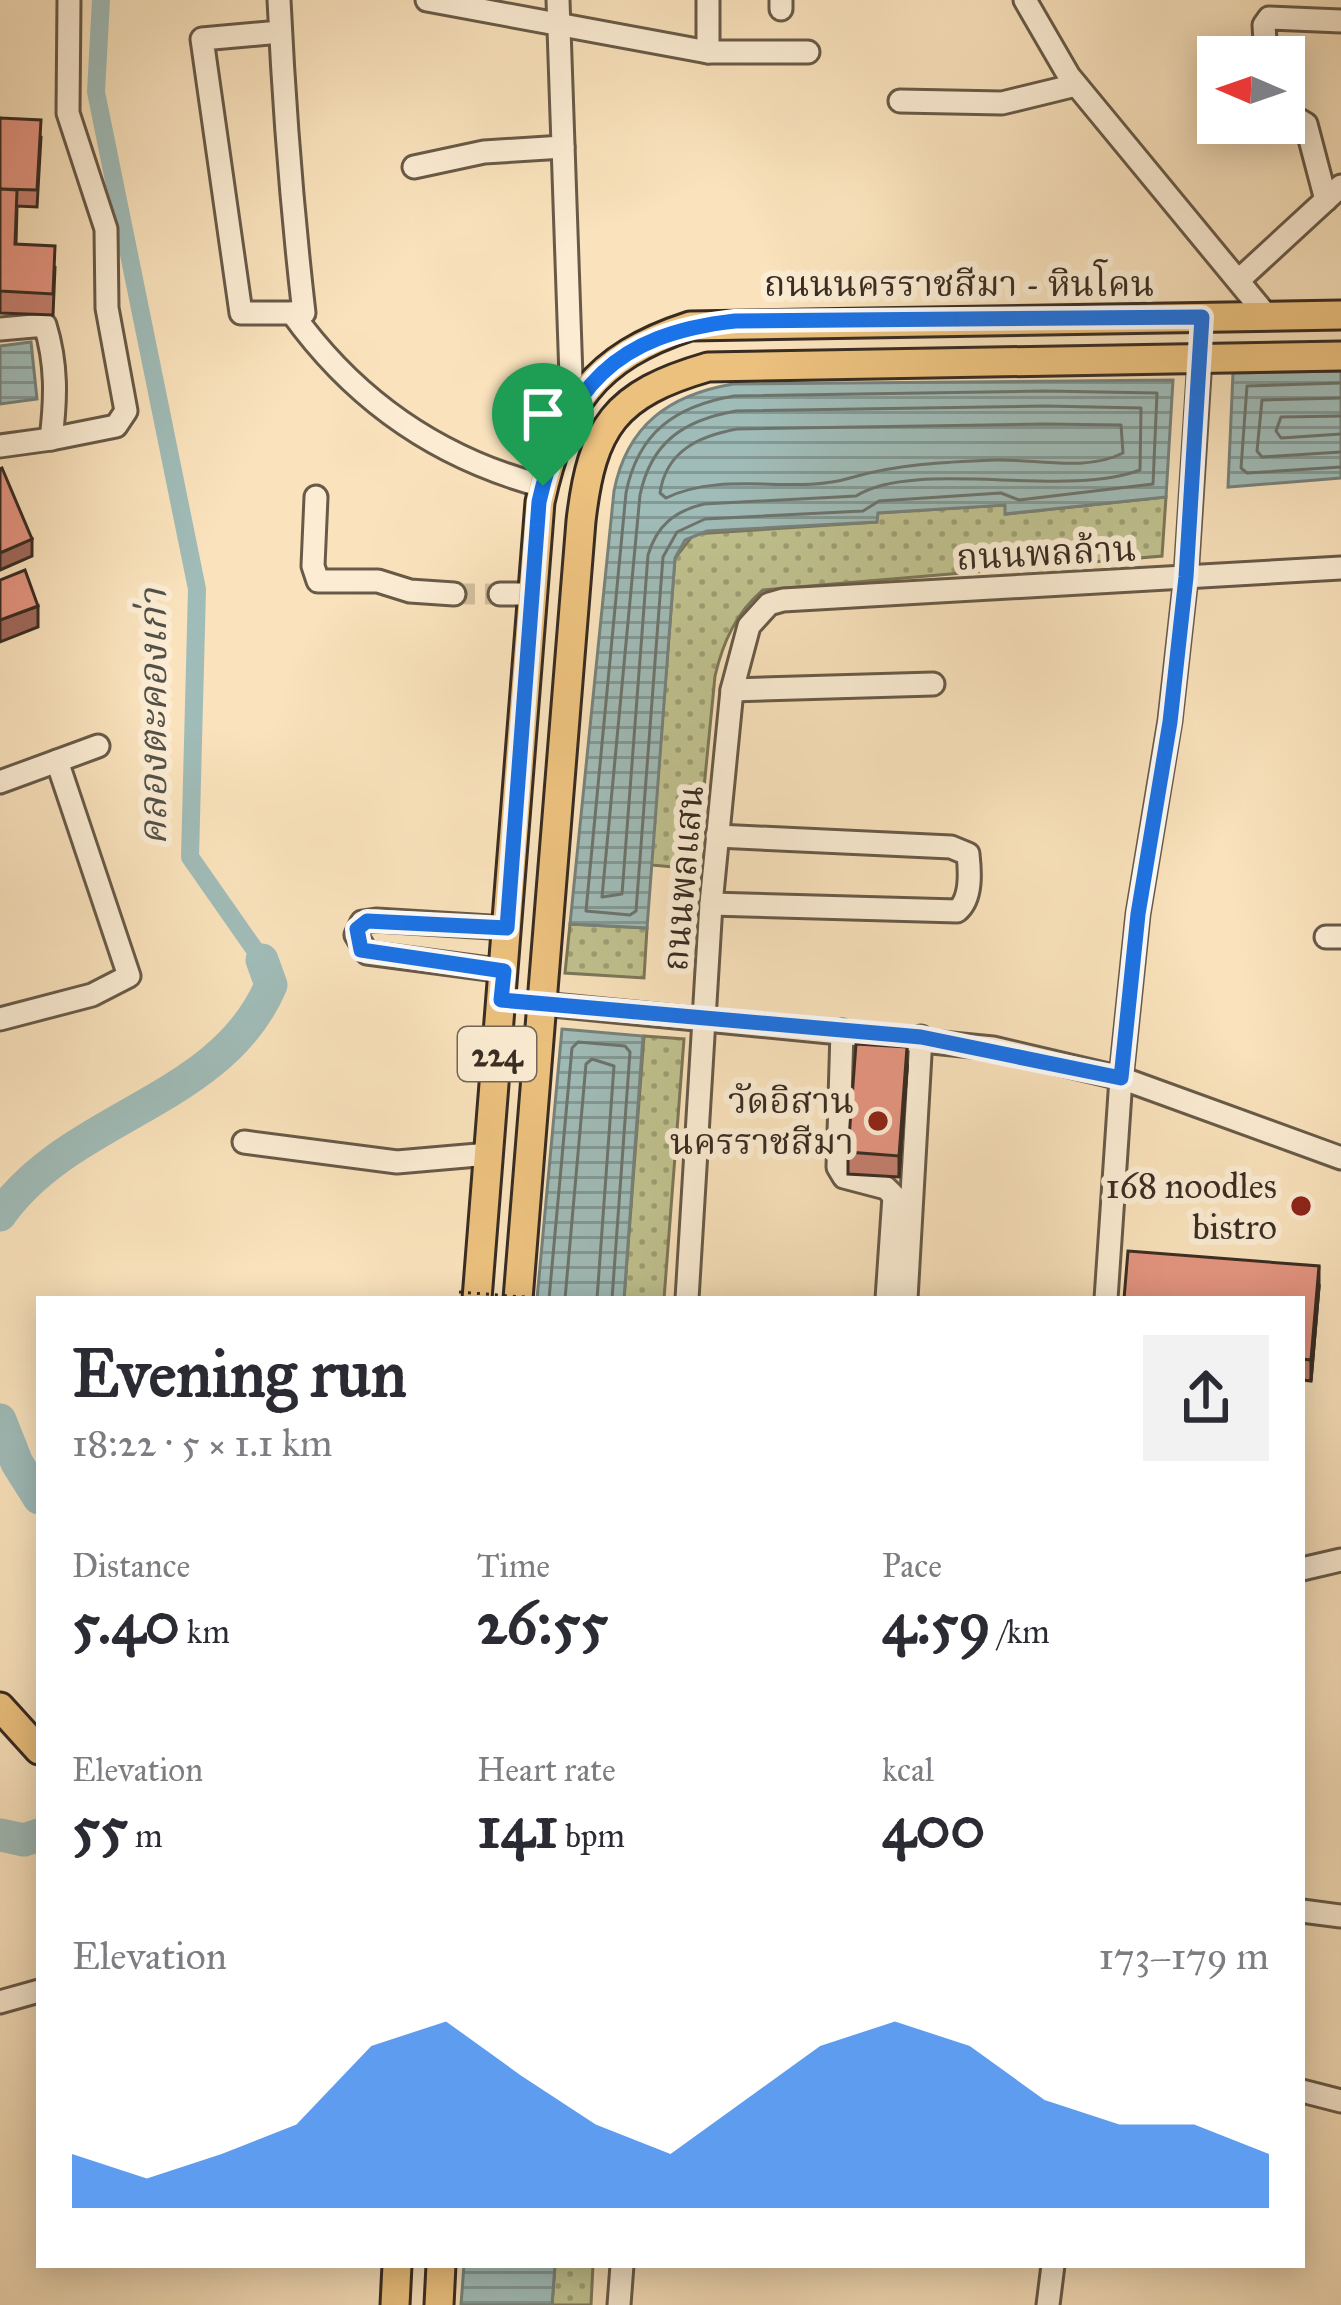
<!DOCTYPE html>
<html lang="en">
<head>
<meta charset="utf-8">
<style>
	body { margin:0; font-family:"IM FELL Great Primer","Noto Serif Thai",serif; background:#f2f2f3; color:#2b2b33; height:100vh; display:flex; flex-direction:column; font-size:45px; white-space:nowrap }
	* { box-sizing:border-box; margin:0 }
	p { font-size:39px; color:#7c7c81 }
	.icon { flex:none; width:66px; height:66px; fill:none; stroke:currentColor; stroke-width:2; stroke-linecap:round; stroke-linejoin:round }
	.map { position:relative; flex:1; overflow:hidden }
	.panel { position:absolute; left:36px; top:1296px; width:1269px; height:972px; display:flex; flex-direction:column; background:#fff; border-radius:0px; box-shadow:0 6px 30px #0003 }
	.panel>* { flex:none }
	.needle { width:78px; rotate:272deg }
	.tools { position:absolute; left:1197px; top:36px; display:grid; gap:24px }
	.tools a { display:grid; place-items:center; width:108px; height:108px; border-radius:0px; background:#fff; box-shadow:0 6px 30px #0003; font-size:60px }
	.pin { position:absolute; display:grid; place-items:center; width:102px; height:102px; color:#fff; margin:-123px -51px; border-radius:50% 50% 50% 0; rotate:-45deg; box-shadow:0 0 12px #0007 }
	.pin .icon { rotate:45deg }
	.round { display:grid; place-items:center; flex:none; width:126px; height:126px; border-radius:0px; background:#f2f2f3 }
	.overview { display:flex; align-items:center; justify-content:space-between; height:204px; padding:0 36px }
	h1 { font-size:66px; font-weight:800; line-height:90px }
	.metrics { display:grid; grid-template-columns:repeat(3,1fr); gap:18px; height:204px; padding:12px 36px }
	.metrics div { display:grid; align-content:center }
	.metrics b { font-size:60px; font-weight:800 }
	.metrics small { font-size:33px; font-weight:400 }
	.metrics p { font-size:33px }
	.chart { height:336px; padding:24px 36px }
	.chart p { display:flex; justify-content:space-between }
	.chart svg { width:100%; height:216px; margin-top:12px; fill:#1a73e8; opacity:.7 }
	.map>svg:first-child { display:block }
	.green { fill:url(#green-dots); stroke:#7c7758; stroke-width:3 }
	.water { fill:url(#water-rules); stroke:#76827c; stroke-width:3 }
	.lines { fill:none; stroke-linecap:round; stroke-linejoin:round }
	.shore { stroke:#6c746d; stroke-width:3 }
	.canal { stroke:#a0bcb8; stroke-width:18 }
	.river { stroke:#a0bcb8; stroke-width:33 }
	.minor-tunnel { stroke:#d2be9d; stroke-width:21; stroke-dasharray:21 10; stroke-linecap:butt }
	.minor-casing { stroke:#685a48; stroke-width:27 }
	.major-casing { stroke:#382c22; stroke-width:33 }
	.minor { stroke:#fbecd3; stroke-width:21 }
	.major { stroke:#ecc17e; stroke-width:27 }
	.path-bridge { stroke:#382c22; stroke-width:3; stroke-dasharray:3 6; stroke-linecap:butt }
	.wall { fill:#c47f6e; stroke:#382c22; stroke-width:3 }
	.shaded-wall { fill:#a0685a; stroke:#382c22; stroke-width:3 }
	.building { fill:#e49480; stroke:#382c22; stroke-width:3 }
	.route-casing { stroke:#fff; stroke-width:24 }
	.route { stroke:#1a73e8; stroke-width:15 }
	.poi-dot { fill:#8f2418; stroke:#fbecd3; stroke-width:4.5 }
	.labels { text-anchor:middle; stroke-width:12; stroke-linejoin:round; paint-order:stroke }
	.shield { fill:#fbecd3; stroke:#726657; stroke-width:3 }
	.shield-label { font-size:33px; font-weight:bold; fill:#382c22 }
	.street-label { font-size:36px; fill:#382c22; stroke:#fbecd3 }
	.poi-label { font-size:36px; fill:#382c22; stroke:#fbecd3; text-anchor:end }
	.water-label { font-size:39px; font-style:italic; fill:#525048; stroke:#fbecd3 }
</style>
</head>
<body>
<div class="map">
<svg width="1341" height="2305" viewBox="0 0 1341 2305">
	<defs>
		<pattern id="green-dots" width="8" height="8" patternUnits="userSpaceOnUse" patternTransform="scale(3)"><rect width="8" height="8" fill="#c0c28f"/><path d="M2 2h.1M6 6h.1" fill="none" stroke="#9d9e74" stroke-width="1.8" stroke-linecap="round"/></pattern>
		<pattern id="water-rules" width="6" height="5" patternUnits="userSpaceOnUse" patternTransform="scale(3)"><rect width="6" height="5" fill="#a0bcb8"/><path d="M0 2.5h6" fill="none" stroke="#839995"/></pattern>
	</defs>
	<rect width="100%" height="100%" fill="#f9e2bc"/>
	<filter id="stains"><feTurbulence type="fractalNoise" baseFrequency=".00167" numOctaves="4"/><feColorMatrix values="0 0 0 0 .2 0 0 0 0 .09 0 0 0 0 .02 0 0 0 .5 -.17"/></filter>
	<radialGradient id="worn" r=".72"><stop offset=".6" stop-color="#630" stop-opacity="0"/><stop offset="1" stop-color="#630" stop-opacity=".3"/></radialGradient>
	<g class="green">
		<path d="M 1166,497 L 1162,556 L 763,590 C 736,613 723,642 715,676 L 696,869 L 651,865 L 675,558 L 694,534 L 876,522 L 877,513 L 1005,505 L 1006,514 Z"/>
		<path d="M 570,924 L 647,928 L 644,978 L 565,973 Z"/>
		<path d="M 644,1036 L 684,1039 L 664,1299 L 624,1299 Z"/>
		<path d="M 555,2265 L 593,2265 L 591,2305 L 552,2305 Z"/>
	</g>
	<g class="water">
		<path d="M 31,342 L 37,399 L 0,404 L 0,346 Z"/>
		<path d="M 1341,371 L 1341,478 L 1228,487 L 1233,373 Z"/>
		<path d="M 1173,380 L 1166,497 L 1005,514 L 1005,505 L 878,513 L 877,522 L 707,531 L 685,540 L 675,558 L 647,928 L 570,924 L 614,491 C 627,425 669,395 733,384 Z"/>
		<path d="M 562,1029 L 643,1036 L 624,1299 L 537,1299 Z"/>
		<path d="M 464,2265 L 555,2265 L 552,2305 L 461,2305 Z"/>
	</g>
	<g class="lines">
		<g class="shore">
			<path d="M 1341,383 L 1247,386 L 1241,468 L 1247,473 L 1341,467"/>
			<path d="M 1045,391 L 1157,393 L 1153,484 L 1019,500 L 1001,493 L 879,501 L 863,511 L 705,519 L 677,532 L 663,557 L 636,911 L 630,915 L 586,911 L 626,493 C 638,432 676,406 734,396 Z"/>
			<path d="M 1341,398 L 1262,400 L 1257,451 L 1262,457 L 1341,452"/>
			<path d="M 1045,406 L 1141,408 L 1140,470 C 1064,499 916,458 856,496 L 704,504 C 675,511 657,525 648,555 L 622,894 L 602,897 L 640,495 C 651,442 684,420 736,411 Z"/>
			<path d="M 1341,416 L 1281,417 L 1276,431 L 1281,438 L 1341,434"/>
			<path d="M 1045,424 L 1121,425 L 1123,453 C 1086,472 1035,459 996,460 C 946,462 896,464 850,478 C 794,495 724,470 666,498 L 660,493 C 666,451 699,436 737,429 Z"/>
			<path d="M 549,1299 L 572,1048 L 578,1042 L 625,1046 L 630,1052 L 612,1299"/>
			<path d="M 565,1299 L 586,1064 L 592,1059 L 614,1066 L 597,1299"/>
		</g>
		<path class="canal" d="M 101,0 L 96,92 L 197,589 L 190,857 L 262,960"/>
		<g class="river">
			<path d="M 0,1215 C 71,1114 221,1103 271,985 L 262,960"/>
			<path d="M 0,1420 L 17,1463 L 39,1498"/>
			<path d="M 0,1835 L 24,1840 L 39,1835"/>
		</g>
		<path class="minor-tunnel" d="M 454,594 L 500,594"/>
		<defs>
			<g id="minor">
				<path d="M 279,0 C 284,105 292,209 304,313 L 241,313 L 202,39 L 280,32"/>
				<path d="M 427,0 L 708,52 L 808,52"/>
				<path d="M 558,0 L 572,406"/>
				<path d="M 781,0 L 781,9"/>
				<path d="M 1025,0 L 1069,76 L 1267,316"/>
				<path d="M 708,52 L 708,0"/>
				<path d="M 1266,57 L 1264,25 L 1269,18 L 1341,21"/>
				<path d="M 900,101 L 1002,103 L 1076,85"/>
				<path d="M 1284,111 L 1306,124 L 1326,200"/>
				<path d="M 414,167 L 484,152 L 563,147"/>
				<path d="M 1240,279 L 1341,186"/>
				<path d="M 292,313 C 355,401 440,459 543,486"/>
				<path d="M 0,329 L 45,325 C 57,364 56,399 51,439 L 0,446"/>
				<path d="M 51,439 L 116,426 L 126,411 L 107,308 L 106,229 L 68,113 L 69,0"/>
				<path d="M 316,497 L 313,566 L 318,581 L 378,581 L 410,591 L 454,594"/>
				<path d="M 500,594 L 533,594"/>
				<path d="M 732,690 L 933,684"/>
				<path d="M 0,782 L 98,746"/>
				<path d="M 711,904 L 957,911 C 972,899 970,872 968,854 L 951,847 L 717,836"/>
				<path d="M 1326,937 L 1341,937"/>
				<path d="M 504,971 L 367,953 L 356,935 L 362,922 L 376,920 L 507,928"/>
				<path d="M 542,1004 L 993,1048 L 1121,1078 L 1341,1158"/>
				<path d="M 0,1019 L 92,995 L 129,976 L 57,761"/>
				<path d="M 842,1031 L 838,1167 L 844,1177 L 886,1188 L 894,1196 L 887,1299"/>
				<path d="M 244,1142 L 397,1162 L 489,1154"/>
				<path d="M 687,1299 L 711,904 L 732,690 L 749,626 L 769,604 L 783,600 L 1341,568"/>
				<path d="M 906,1299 L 921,1037"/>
				<path d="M 1106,1299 L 1121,1078 L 1138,914 L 1170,721 L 1186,577 L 1200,359"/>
				<path d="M 1302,1569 L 1341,1560"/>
				<path d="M 1302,1911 L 1341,1916"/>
				<path d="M 0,2002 L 39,1991"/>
				<path d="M 1302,2091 L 1341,2101"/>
				<path d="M 619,2305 L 622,2265"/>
				<path d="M 1048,2305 L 1053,2265"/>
			</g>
			<g id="major">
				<path d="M 477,1299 L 540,502 C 561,406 594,357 690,326 L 1341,315"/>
				<path d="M 518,1299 L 581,521 C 592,426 615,394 708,367 L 1341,356"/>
				<path d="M 0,1707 L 39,1750"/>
				<path d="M 395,2305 L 397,2265"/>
				<path d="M 439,2305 L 441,2265"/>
			</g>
		</defs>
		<use href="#minor" class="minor-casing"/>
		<use href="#major" class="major-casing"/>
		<use href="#minor" class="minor"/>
		<use href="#major" class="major"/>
		<path class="path-bridge" d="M 459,1292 L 537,1298"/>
	</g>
	<g class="wall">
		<path d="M 0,118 L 41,137 L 37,207 L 17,206 L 16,244 L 55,267 L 53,315 L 0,313 Z"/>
		<path d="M 907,1069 L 899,1177 L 848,1174 L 848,1152 Z"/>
		<path d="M 1319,1287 L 1311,1381 L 1302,1380 L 1302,1299 Z"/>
	</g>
	<g class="shaded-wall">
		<path d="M 32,539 L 32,556 L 0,570 L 0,553 Z"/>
		<path d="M 38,606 L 38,627 L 0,642 L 0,620 Z"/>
		<path d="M 907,1047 L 907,1069 L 899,1177 L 899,1156 Z"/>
		<path d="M 1319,1266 L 1319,1287 L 1311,1381 L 1311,1360 Z"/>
	</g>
	<g class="building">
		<path d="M 0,118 L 41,120 L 37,190 L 0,189 Z"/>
		<path d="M 0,189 L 17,190 L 15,244 L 55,246 L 53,294 L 0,291 Z"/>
		<path d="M 2,468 L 32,539 L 0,553 L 0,469 Z"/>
		<path d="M 25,570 L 38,606 L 0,620 L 0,580 Z"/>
		<path d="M 856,1044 L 907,1047 L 899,1156 L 848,1152 Z"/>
		<path d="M 1128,1251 L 1319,1266 L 1311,1360 L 1302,1359 L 1302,1299 L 1124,1299 Z"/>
	</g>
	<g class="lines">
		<defs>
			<path id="route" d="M 1202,317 L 1186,577 L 1170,722 L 1138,914 L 1121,1078 L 921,1037 L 501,1000 L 504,971 L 361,950 L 357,929 L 367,921 L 507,928 L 539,502 C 565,387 616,334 735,321 Z"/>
		</defs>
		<use href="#route" class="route-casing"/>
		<use href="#route" class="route"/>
	</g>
	<g class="poi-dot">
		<circle cx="878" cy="1121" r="12"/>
		<circle cx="1301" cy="1206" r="12"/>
	</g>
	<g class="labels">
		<rect class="shield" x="458" y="1027" width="78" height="54" rx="9"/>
		<g class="shield-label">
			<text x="497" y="1066">224</text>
		</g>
		<g class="street-label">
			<text x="959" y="296">ถนนนครราชสีมา - หินโคน</text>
			<text transform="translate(1046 552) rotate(-3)" y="13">ถนนพลล้าน</text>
			<text transform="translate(682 878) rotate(-85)" y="13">ถนนพลแสน</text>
		</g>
		<g class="poi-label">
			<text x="854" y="1113">วัดอิสาน<tspan x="854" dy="41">นครราชสีมา</tspan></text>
			<text x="1277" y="1198">168 noodles<tspan x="1277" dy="41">bistro</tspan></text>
		</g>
		<g class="water-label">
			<text transform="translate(152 717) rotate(-90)" y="14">คลองตะคองเก่า</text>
		</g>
	</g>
	<rect width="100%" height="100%" filter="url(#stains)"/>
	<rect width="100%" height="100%" fill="url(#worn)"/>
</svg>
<div class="tools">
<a><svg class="needle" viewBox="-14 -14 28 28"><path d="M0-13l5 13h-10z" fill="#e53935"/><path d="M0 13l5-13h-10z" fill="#7c7c81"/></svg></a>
</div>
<div class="pin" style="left:543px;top:486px;background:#1e9e55"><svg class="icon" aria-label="arrive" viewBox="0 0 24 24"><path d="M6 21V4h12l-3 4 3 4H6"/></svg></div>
<section class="panel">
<div class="overview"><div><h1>Evening run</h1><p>18:22 · 5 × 1.1 km</p></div><a class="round"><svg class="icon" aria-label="share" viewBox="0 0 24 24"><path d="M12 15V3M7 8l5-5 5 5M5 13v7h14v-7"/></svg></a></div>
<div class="metrics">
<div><p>Distance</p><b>5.40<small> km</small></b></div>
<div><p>Time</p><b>26:55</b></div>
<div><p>Pace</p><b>4:59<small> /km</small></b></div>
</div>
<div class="metrics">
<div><p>Elevation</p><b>55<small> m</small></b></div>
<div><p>Heart rate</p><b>141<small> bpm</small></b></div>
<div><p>kcal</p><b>400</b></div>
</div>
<div class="chart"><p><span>Elevation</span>173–179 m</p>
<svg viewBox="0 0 160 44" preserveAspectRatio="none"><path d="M0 44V33L10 38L20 33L30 27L40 11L50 6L60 17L70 27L80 33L90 22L100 11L110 6L120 11L130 22L140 27L150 27L160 33V44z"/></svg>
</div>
</section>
</div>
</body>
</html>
